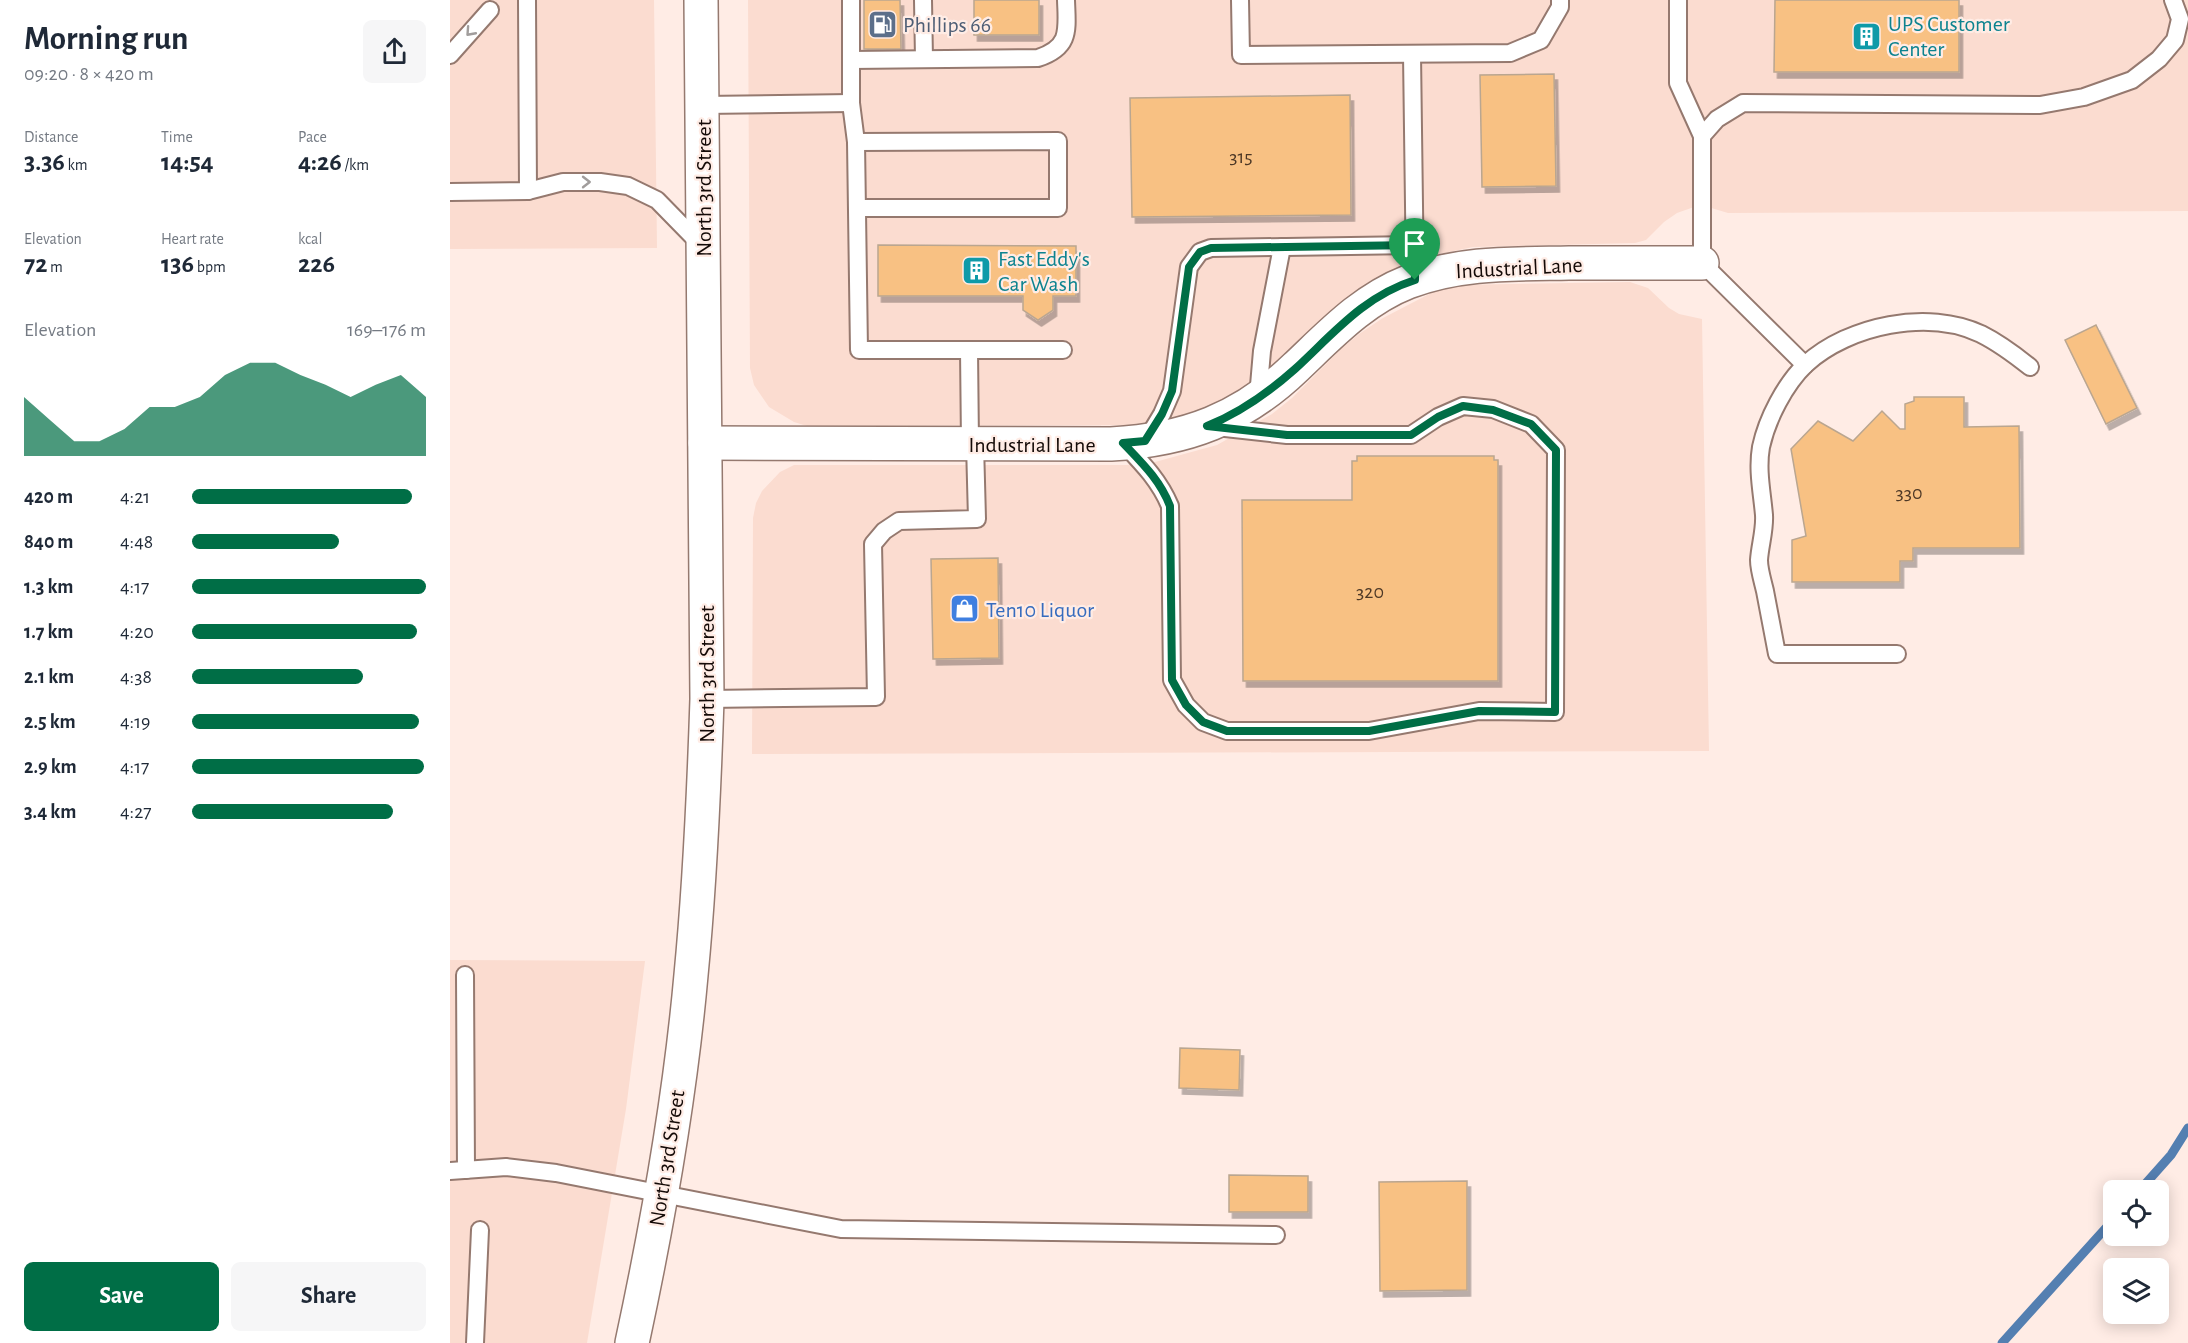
<!DOCTYPE html>
<html lang="en">
<head>
<meta charset="utf-8">
<style>
	body { margin:0; font-family:"Alegreya Sans",sans-serif; background:#f6f6f7; color:#1f2937; height:100vh; display:flex; flex-direction:column; font-size:22px; white-space:nowrap }
	* { box-sizing:border-box; margin:0 }
	p { font-size:20px; color:#747a83 }
	.icon { flex:none; width:33px; height:33px; fill:none; stroke:currentColor; stroke-width:2; stroke-linecap:round; stroke-linejoin:round }
	.map { position:relative; flex:1; overflow:hidden }
	.details { display:flex; flex-direction:column; background:#fff; width:450px }
	.details>* { flex:none }
	.buttons { position:absolute; left:1653px; top:1180px; display:grid; gap:12px }
	.buttons a { display:grid; place-items:center; width:66px; height:66px; border-radius:9px; background:#fff; box-shadow:0 3px 15px #0003; font-size:30px }
	.pin { position:absolute; display:grid; place-items:center; width:51px; height:51px; color:#fff; margin:-62px -26px; border-radius:50% 50% 50% 0; rotate:-45deg; box-shadow:0 0 6px #0007 }
	.pin .icon { rotate:45deg }
	.round { display:grid; place-items:center; flex:none; width:63px; height:63px; border-radius:9px; background:#f6f6f7 }
	.head { display:flex; align-items:center; justify-content:space-between; height:102px; padding:0 24px }
	h1 { font-size:33px; font-weight:700; line-height:45px }
	.figures { display:grid; grid-template-columns:repeat(3,1fr); gap:9px; height:102px; padding:6px 24px }
	.figures div { display:grid; align-content:center }
	.figures b { font-size:26px; font-weight:700 }
	.figures small { font-size:16px; font-weight:400 }
	.figures p { font-size:16px }
	.chart { height:168px; padding:12px 24px }
	.chart p { display:flex; justify-content:space-between }
	.chart svg { width:100%; height:108px; margin-top:6px; fill:#006e46; opacity:.7 }
	.cta { display:flex; gap:12px; margin-top:auto; padding:12px 24px }
	.cta a { flex:1; height:69px; border-radius:9px; background:#006e46; color:#fff; font-size:24px; font-weight:700; line-height:69px; text-align:center }
	.cta a+a { background:#f6f6f7; color:#1f2937 }
	ul { padding:0 24px; list-style:none; font-size:20px }
	li { display:grid; grid-template-columns:96px 72px 1fr; align-items:center; height:45px }
	li i { height:15px; border-radius:8px; background:#006e46 }
	main { display:flex; flex:1; min-height:0 }
	.map>svg:first-child { display:block }
	.built { fill:#fbdcd0 }
	.lines { fill:none; stroke-linecap:round; stroke-linejoin:round }
	.stream { stroke:#547fb1; stroke-width:9 }
	.building { fill:#f8c183; stroke:#baa690; stroke-width:1.5; filter:url(#shadow) }
	.service-casing { stroke:#95796f; stroke-width:20 }
	.minor-casing { stroke:#95796f; stroke-width:36 }
	.trunk-casing { stroke:#95796f; stroke-width:36 }
	.service { stroke:#fff; stroke-width:16 }
	.minor { stroke:#fff; stroke-width:33 }
	.trunk { stroke:#fff; stroke-width:33 }
	.oneway { stroke:#a19d9c }
	.route-casing { stroke:#fff; stroke-width:12 }
	.route { stroke:#006e46; stroke-width:8 }
	.labels { text-anchor:middle; stroke-width:4.5; stroke-linejoin:round; paint-order:stroke }
	.number-label { font-size:20px; fill:#4d3826 }
	.culture-label { font-size:22px; fill:#0d838f; stroke:#ffece5; text-anchor:start }
	.service-label { font-size:22px; fill:#4e5e75; stroke:#ffece5; text-anchor:start }
	.street-label { font-size:22px; fill:#140a07; stroke:#ffece5 }
	.shop-label { font-size:22px; fill:#366cbe; stroke:#ffece5; text-anchor:start }
</style>
</head>
<body>
<main>
<section class="details">
<div class="head"><div><h1>Morning run</h1><p>09:20 · 8 × 420 m</p></div><a class="round"><svg class="icon" aria-label="share" viewBox="0 0 24 24"><path d="M12 15V3M7 8l5-5 5 5M5 13v7h14v-7"/></svg></a></div>
<div class="figures">
<div><p>Distance</p><b>3.36<small> km</small></b></div>
<div><p>Time</p><b>14:54</b></div>
<div><p>Pace</p><b>4:26<small> /km</small></b></div>
</div>
<div class="figures">
<div><p>Elevation</p><b>72<small> m</small></b></div>
<div><p>Heart rate</p><b>136<small> bpm</small></b></div>
<div><p>kcal</p><b>226</b></div>
</div>
<div class="chart"><p><span>Elevation</span>169–176 m</p>
<svg viewBox="0 0 160 44" preserveAspectRatio="none"><path d="M0 44V20L10 29L20 38L30 38L40 33L50 24L60 24L70 20L80 11L90 6L100 6L110 11L120 15L130 20L140 15L150 11L160 20V44z"/></svg>
</div>
<ul>
<li><b>420 m</b>4:21<i style="width:94%"></i></li>
<li><b>840 m</b>4:48<i style="width:63%"></i></li>
<li><b>1.3 km</b>4:17<i style="width:100%"></i></li>
<li><b>1.7 km</b>4:20<i style="width:96%"></i></li>
<li><b>2.1 km</b>4:38<i style="width:73%"></i></li>
<li><b>2.5 km</b>4:19<i style="width:97%"></i></li>
<li><b>2.9 km</b>4:17<i style="width:99%"></i></li>
<li><b>3.4 km</b>4:27<i style="width:86%"></i></li>
</ul>
<div class="cta"><a>Save</a><a>Share</a></div>
</section>
<div class="map">
<svg width="1738" height="1343" viewBox="0 0 1738 1343">
	<defs>
		<filter id="shadow"><feDropShadow dx="3.5" dy="6" stdDeviation="0" flood-color="#0004"/></filter>
	</defs>
	<rect width="100%" height="100%" fill="#ffece5"/>
	<g class="built">
		<path d="M 0,0 L 204,0 L 207,248 L 0,249 Z"/>
		<path d="M 298,0 L 1738,0 L 1738,211 L 1278,213 L 1258,207 L 1244,207 L 1227,213 L 1214,222 L 1196,240 L 1185,243 L 1023,247 L 985,255 L 951,268 L 919,283 L 889,304 L 815,373 L 794,389 L 749,413 L 702,425 L 357,426 L 344,422 L 319,407 L 304,385 L 300,368 Z"/>
		<path d="M 1180,282 L 1198,288 L 1219,308 L 1229,314 L 1252,319 L 1259,751 L 302,754 L 303,518 L 306,503 L 312,491 L 330,472 L 344,465 L 676,465 L 705,462 L 767,445 L 822,414 L 842,398 L 891,349 L 909,334 L 933,318 L 985,291 L 1003,285 Z"/>
		<path d="M 0,960 L 195,961 L 176,1109 L 137,1343 L 0,1343 Z"/>
	</g>
	<g class="lines">
		<g class="stream">
			<path d="M 1689,1191 L 1721,1155 L 1738,1128"/>
			<path d="M 1552,1343 L 1664,1219"/>
		</g>
	</g>
	<g class="building">
		<path d="M 414,0 L 450,0 L 451,49 L 414,49 Z"/>
		<rect x="524" y="0" width="65" height="35"/>
		<path d="M 1325,0 L 1509,0 L 1509,72 L 1324,72 Z"/>
		<path d="M 1104,74 L 1106,186 L 1032,187 L 1030,75 Z"/>
		<path d="M 900,95 L 901,215 L 682,217 L 680,98 Z"/>
		<path d="M 428,245 L 626,246 L 626,296 L 603,296 L 603,310 L 588,320 L 573,310 L 573,296 L 428,296 Z"/>
		<path d="M 1646,325 L 1687,408 L 1656,424 L 1615,340 Z"/>
		<path d="M 1464,397 L 1514,397 L 1514,427 L 1569,426 L 1570,548 L 1463,548 L 1463,561 L 1450,561 L 1450,582 L 1342,582 L 1342,540 L 1356,536 L 1341,449 L 1368,421 L 1403,441 L 1432,411 L 1450,429 L 1455,429 L 1455,404 L 1464,401 Z"/>
		<path d="M 907,456 L 1044,456 L 1044,460 L 1048,460 L 1048,681 L 793,681 L 792,500 L 902,500 L 902,461 L 907,461 Z"/>
		<path d="M 548,558 L 549,658 L 483,659 L 481,559 Z"/>
		<path d="M 730,1048 L 790,1050 L 789,1090 L 729,1088 Z"/>
		<path d="M 779,1175 L 858,1176 L 858,1212 L 779,1212 Z"/>
		<path d="M 1017,1181 L 1017,1290 L 930,1291 L 929,1182 Z"/>
	</g>
	<g class="lines">
		<defs>
			<g id="service">
				<path d="M 77,0 L 78,191"/>
				<path d="M 401,0 L 401,103 L 406,142 L 409,350 L 613,350"/>
				<path d="M 473,0 L 474,59"/>
				<path d="M 790,0 L 791,55 L 1060,53 L 1091,40 L 1110,7 L 1110,0"/>
				<path d="M 1228,0 L 1228,83 L 1252,136 L 1252,263 L 1355,365"/>
				<path d="M 962,54 L 965,280"/>
				<path d="M 0,55 L 40,10"/>
				<path d="M 401,60 L 588,58 C 621,47 617,30 616,0"/>
				<path d="M 253,105 L 401,103"/>
				<path d="M 1252,136 L 1267,119 L 1293,103 L 1590,105 L 1634,97 L 1682,80 L 1709,59 L 1725,40 L 1730,19 L 1723,0"/>
				<path d="M 406,142 L 608,141 L 608,208 L 407,208"/>
				<path d="M 0,192 L 78,191 L 113,182 L 150,182 L 178,186 L 207,200 L 251,245"/>
				<path d="M 519,350 L 520,444"/>
				<path d="M 808,397 L 812,351 L 832,247"/>
				<path d="M 697,439 L 712,414 L 722,391 L 739,267 L 750,252 L 761,248 L 965,245"/>
				<path d="M 673,443 C 692,463 709,480 720,506 L 722,680 L 736,705 L 753,722 L 777,731 L 919,731 L 1029,711 L 1105,712 L 1106,450 L 1081,424 L 1043,409 L 1013,406 L 988,417 L 961,435 L 837,435 L 766,427"/>
				<path d="M 1447,654 L 1327,654 C 1323,633 1319,612 1315,591 C 1313,582 1309,570 1309,560 C 1310,545 1315,530 1314,515 C 1312,492 1307,470 1311,447 C 1317,419 1335,384 1356,364 C 1399,325 1478,309 1531,334 C 1549,343 1565,355 1580,367"/>
				<path d="M 257,699 L 426,697 L 423,544 L 434,531 L 449,521 L 527,519 L 525,444"/>
				<path d="M 15,975 L 16,1170"/>
				<path d="M 0,1171 L 56,1167 L 106,1173 L 391,1229 L 826,1235"/>
				<path d="M 25,1343 L 30,1230"/>
			</g>
			<path id="minor" d="M 255,443 L 661,444 C 736,440 792,419 846,367 C 880,335 912,300 958,282 C 1009,262 1065,264 1119,263 C 1163,263 1208,263 1252,263"/>
			<path id="trunk" d="M 182,1343 C 208,1222 230,1099 241,975 C 250,883 254,791 257,699 L 251,0"/>
		</defs>
		<use href="#service" class="service-casing"/>
		<use href="#minor" class="minor-casing"/>
		<use href="#trunk" class="trunk-casing"/>
		<use href="#service" class="service"/>
		<use href="#minor" class="minor"/>
		<use href="#trunk" class="trunk"/>
	</g>
	<defs><path id="oneway-chevron" d="M-2-3.5L2.5 0L-2 3.5" fill="none" stroke-width="1.6" stroke-linecap="round" stroke-linejoin="round" transform="scale(1.5)"/></defs>
	<g class="oneway">
		<use href="#oneway-chevron" transform="translate(20 32) rotate(132)"/>
		<use href="#oneway-chevron" transform="translate(136 182)"/>
	</g>
	<g class="lines">
		<defs>
			<path id="route" d="M 965,245 L 965,280 C 914,296 883,334 845,369 C 818,393 790,413 757,426 L 837,435 L 961,435 L 988,417 L 1013,406 L 1043,410 L 1081,424 L 1106,450 L 1105,712 L 1029,711 L 919,731 L 777,731 L 753,722 L 736,705 L 722,680 L 720,506 C 710,480 692,463 673,443 L 695,441 L 712,414 L 722,391 L 739,267 L 750,252 L 761,248 Z"/>
		</defs>
		<use href="#route" class="route-casing"/>
		<use href="#route" class="route"/>
	</g>
	<defs>
		<symbol id="fuel-square" viewBox="-11 -11 22 22"><rect x="-9" y="-9" width="18" height="18" rx="4" fill="#5c6f8a" stroke="#ffece5"/><path d="M-5.5-6h7V0h2V4h1.3V-2.5L3-4.5l.8-.8L6-3V5H2.5V1h-1V6h-7ZM-4.2-4.7v3.2H.2V-4.7Z" fill="#fff"/></symbol>
		<symbol id="building-square" viewBox="-11 -11 22 22"><rect x="-9" y="-9" width="18" height="18" rx="4" fill="#0f9aa8" stroke="#ffece5"/><path d="M-4-6H4V6H1V3H-1V6H-4ZM-2.5-4.3h1.7v1.8h-1.7ZM.8-4.3h1.7v1.8H.8ZM-2.5-1h1.7V.8h-1.7ZM.8-1h1.7V.8H.8Z" fill="#fff"/></symbol>
		<symbol id="shop-square" viewBox="-11 -11 22 22"><rect x="-9" y="-9" width="18" height="18" rx="4" fill="#3f7fe0" stroke="#ffece5"/><path d="M-5-2.5h2.3a2.7 3.5 0 0 1 5.4 0H5L5.5 6h-11ZM-1.5-2.5h3a1.5 2.3 0 0 0-3 0Z" fill="#fff"/></symbol>
	</defs>
	<g fill-rule="evenodd">
		<use href="#fuel-square" x="416" y="8" width="33" height="33"/>
		<use href="#building-square" x="1400" y="20" width="33" height="33"/>
		<use href="#building-square" x="510" y="254" width="33" height="33"/>
		<use href="#shop-square" x="498" y="592" width="33" height="33"/>
	</g>
	<g class="labels">
		<g class="number-label">
			<text x="791" y="163">315</text>
			<text x="1459" y="499">330</text>
			<text x="920" y="598">320</text>
		</g>
		<g class="culture-label">
			<text x="1438" y="31">UPS Customer<tspan x="1438" dy="25">Center</tspan></text>
			<text x="548" y="266">Fast Eddy's<tspan x="548" dy="25">Car Wash</tspan></text>
		</g>
		<g class="service-label">
			<text x="453" y="32">Phillips 66</text>
		</g>
		<g class="street-label">
			<text transform="translate(253 188) rotate(-90)" y="8">North 3rd Street</text>
			<text transform="translate(1069 267) rotate(-3)" y="8">Industrial Lane</text>
			<text x="582" y="452">Industrial Lane</text>
			<text transform="translate(256 674) rotate(-90)" y="8">North 3rd Street</text>
			<text transform="translate(216 1158) rotate(-81)" y="8">North 3rd Street</text>
		</g>
		<g class="shop-label">
			<text x="536" y="617">Ten10 Liquor</text>
		</g>
	</g>
</svg>
<div class="buttons">
<a><svg class="icon" aria-label="locate" viewBox="0 0 24 24"><circle cx="12" cy="12" r="6"/><path d="M12 2v4M12 18v4M2 12h4M18 12h4"/></svg></a>
<a><svg class="icon" aria-label="layers" viewBox="0 0 24 24"><path d="M12 4l9 5-9 5-9-5zM3 14l9 5 9-5"/></svg></a>
</div>
<div class="pin" style="left:965px;top:280px;background:#1e9e55"><svg class="icon" aria-label="arrive" viewBox="0 0 24 24"><path d="M6 21V4h12l-3 4 3 4H6"/></svg></div>
</div>
</main>
</body>
</html>
